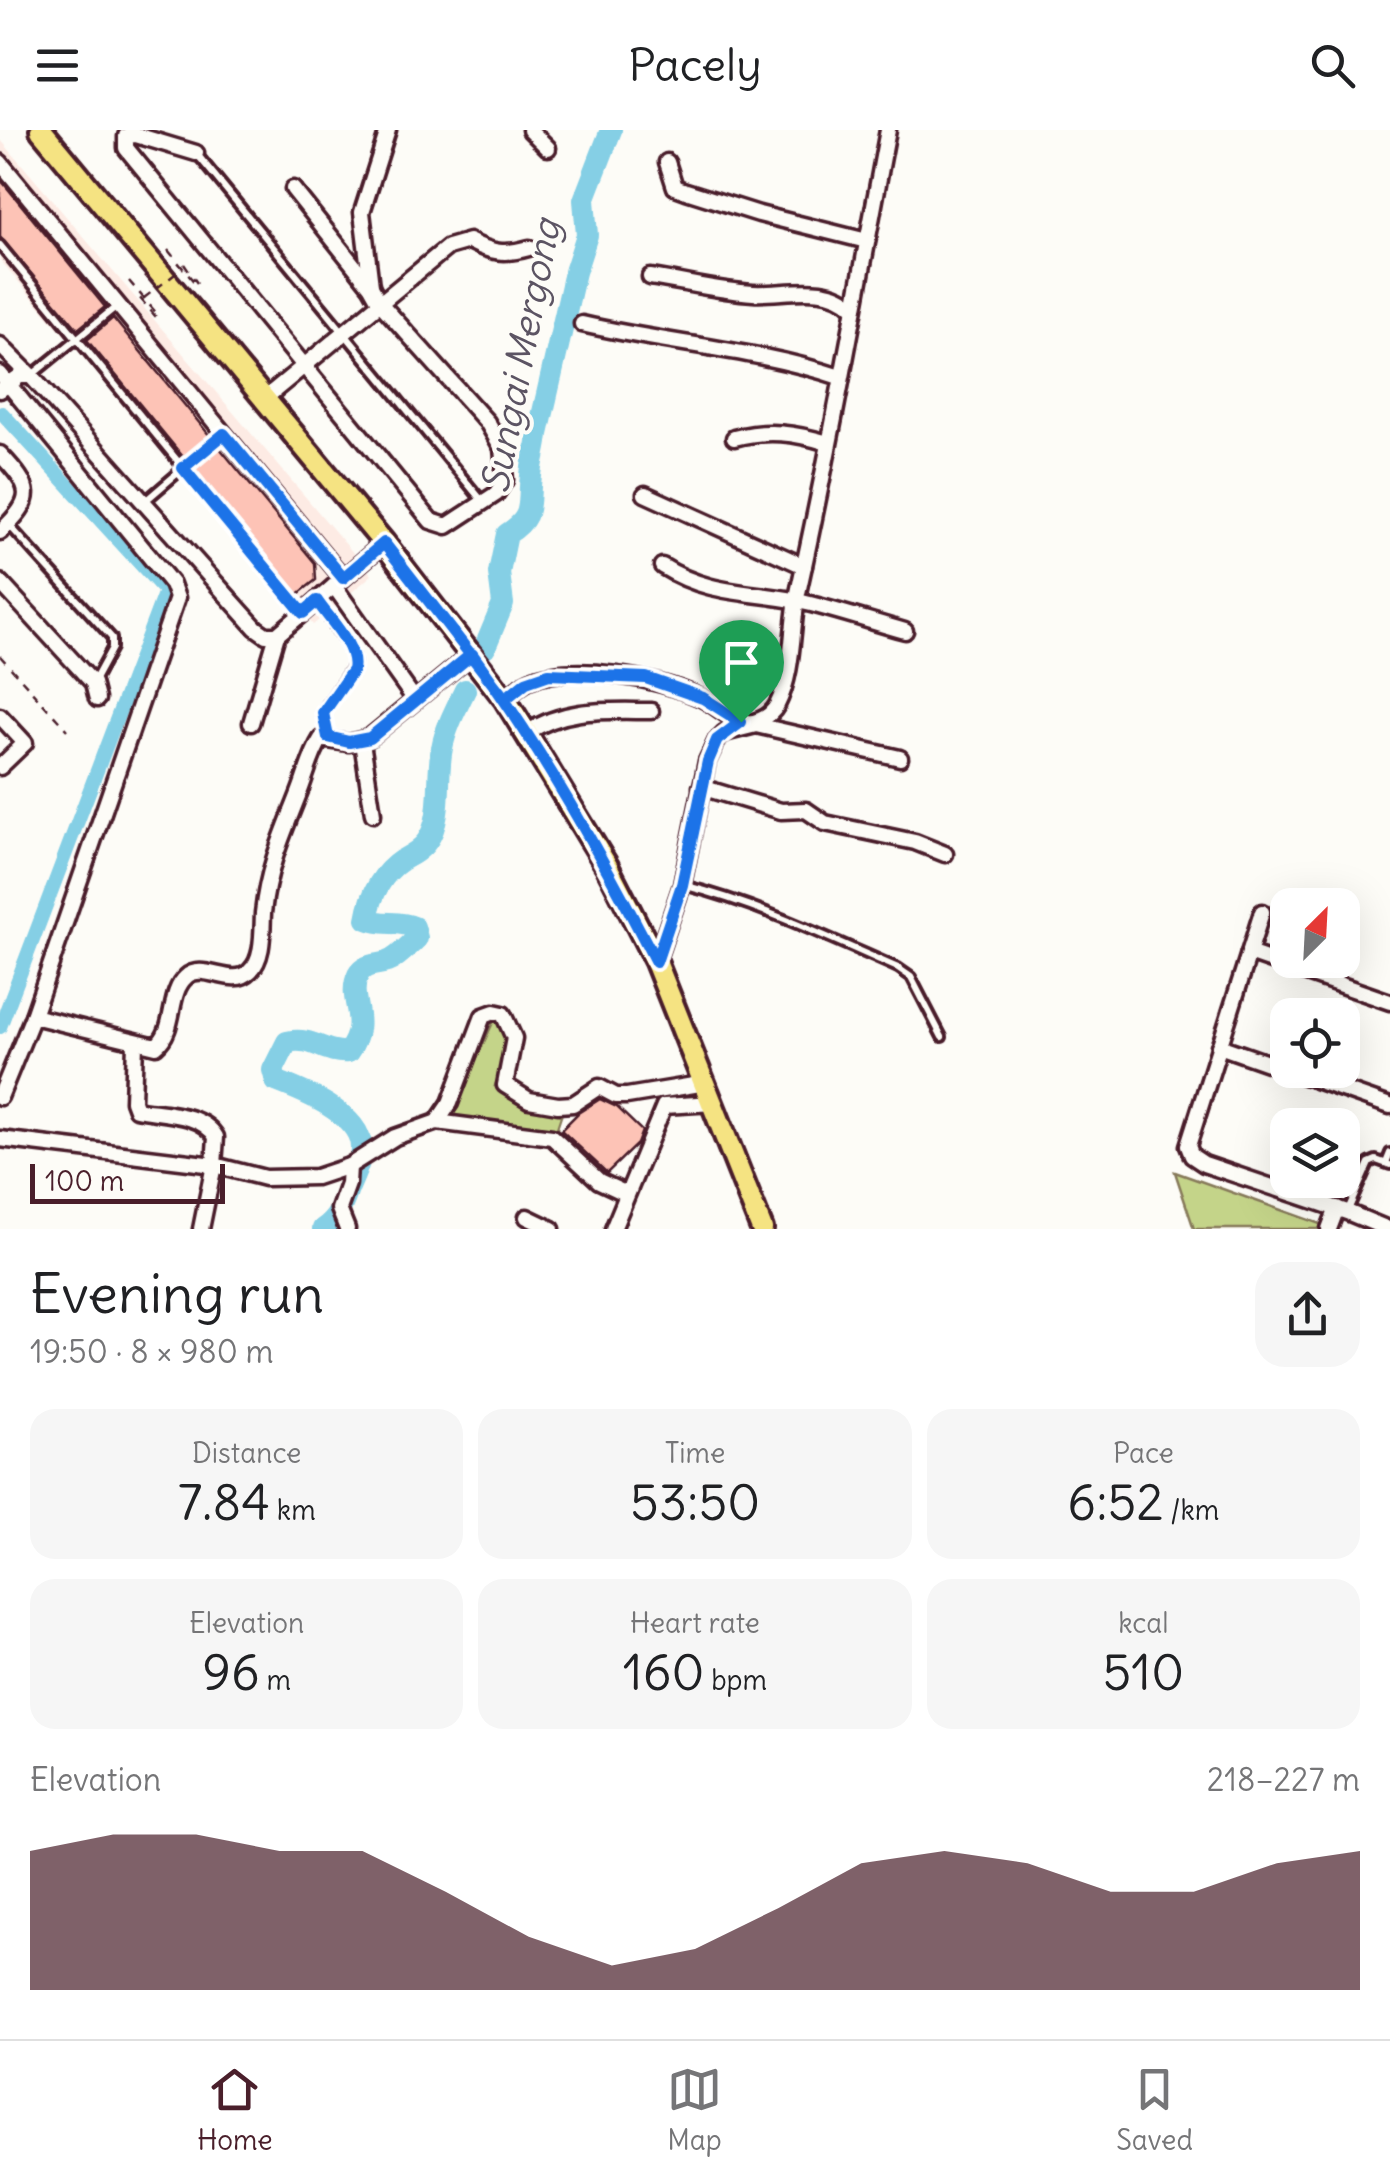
<!DOCTYPE html>
<html lang="en">
<head>
<meta charset="utf-8">
<style>
	body { margin:0; font-family:Delius,sans-serif; background:#f6f6f6; color:#202124; height:100vh; display:flex; flex-direction:column; font-size:38px; white-space:nowrap }
	* { box-sizing:border-box; margin:0 }
	p { font-size:32px; color:#757577 }
	.icon { flex:none; width:55px; height:55px; fill:none; stroke:currentColor; stroke-width:2; stroke-linecap:round; stroke-linejoin:round }
	.map { position:relative; height:1099px; overflow:hidden }
	.details { display:flex; flex-direction:column; background:#fff; flex:1 }
	.details>* { flex:none }
	.needle { width:65px; rotate:24deg }
	.fabs { position:absolute; left:1270px; top:758px; display:grid; gap:20px }
	.fabs a { display:grid; place-items:center; width:90px; height:90px; border-radius:20px; background:#fff; box-shadow:0 10px 40px #0002; font-size:50px }
	.scale { position:absolute; left:30px; bottom:25px; width:195px; box-sizing:border-box; padding-left:10px; border:5px solid #4a1f2b; border-top:0; font-size:28px; line-height:35px; white-space:nowrap; color:#4a1f2b; -webkit-text-stroke:8px #fdfcf7; paint-order:stroke }
	.pin { position:absolute; display:grid; place-items:center; width:85px; height:85px; color:#fff; margin:-102px -42px; border-radius:50% 50% 50% 0; rotate:-45deg; box-shadow:0 0 10px #0007 }
	.pin .icon { rotate:45deg }
	.round { display:grid; place-items:center; flex:none; width:105px; height:105px; border-radius:30px; background:#f6f6f6 }
	.overview { display:flex; align-items:center; justify-content:space-between; height:170px; padding:0 30px }
	h1 { font-size:55px; font-weight:600; line-height:75px }
	.figures { display:grid; grid-template-columns:repeat(3,1fr); gap:15px; height:170px; padding:10px 30px }
	.figures div { display:grid; align-content:center; border-radius:25px; background:#f6f6f6; text-align:center }
	.figures b { font-size:50px; font-weight:600 }
	.figures small { font-size:28px; font-weight:400 }
	.figures p { font-size:28px }
	.chart { height:280px; padding:20px 30px }
	.chart p { display:flex; justify-content:space-between }
	.chart svg { width:100%; height:180px; margin-top:10px; fill:#4a1f2b; opacity:.7 }
	header { display:flex; justify-content:space-between; align-items:center; height:130px; padding:0 30px; background:#fff; font-size:45px; font-weight:600 }
	.tabs { display:flex; justify-content:space-around; align-items:center; height:140px; border-top:2px solid #e0e0e0; background:#fff; font-size:28px; color:#757577 }
	.tabs a { display:grid; justify-items:center; gap:5px }
	.tabs .on { color:#4a1f2b }
	.map>svg:first-child { display:block }
	.built { fill:#fdebe4 }
	.green { fill:#c4d489; stroke:#877a5a; stroke-width:2.5 }
	.lines { fill:none; stroke-linecap:round; stroke-linejoin:round }
	.canal { stroke:#85cfe5; stroke-width:14 }
	.river { stroke:#85cfe5; stroke-width:22 }
	.building { fill:#fdc3b6; stroke:#4a1f2b; stroke-width:2.5 }
	.lane-casing { stroke:#4a1f2b; stroke-width:14 }
	.street-casing { stroke:#4a1f2b; stroke-width:21 }
	.primary-casing { stroke:#4a1f2b; stroke-width:28 }
	.path { stroke:#4a1f2b; stroke-width:2.5; stroke-dasharray:8 8; stroke-linecap:butt }
	.lane { stroke:#fdfcf7; stroke-width:6 }
	.street { stroke:#fdfcf7; stroke-width:14 }
	.primary { stroke:#f5e382; stroke-width:20 }
	.path-bridge { stroke:#4a1f2b; stroke-width:2.5; stroke-dasharray:8 8; stroke-linecap:butt }
	.route-casing { stroke:#fff; stroke-width:20 }
	.route { stroke:#1a73e8; stroke-width:12 }
	.labels { text-anchor:middle; stroke-width:8; stroke-linejoin:round; paint-order:stroke }
	.water-label { font-size:38px; font-style:italic; fill:#5c5463; stroke:#fdfcf7 }
</style>
</head>
<body>
<header><svg class="icon" aria-label="menu" viewBox="0 0 24 24"><path d="M4 6h16M4 12h16M4 18h16"/></svg>Pacely<svg class="icon" aria-label="search" viewBox="0 0 24 24"><circle cx="10" cy="10" r="6"/><path d="M15 15l6 6"/></svg></header>
<div class="map">
<svg width="1390" height="1099" viewBox="0 0 1390 1099">
	<rect width="100%" height="100%" fill="#fdfcf7"/>
	<filter id="ink" filterUnits="userSpaceOnUse"><feTurbulence type="fractalNoise" baseFrequency=".01" numOctaves="2"/><feDisplacementMap in="SourceGraphic" scale="20" xChannelSelector="R" yChannelSelector="G"/><feConvolveMatrix kernelMatrix="1 2 1 2 8 2 1 2 1" color-interpolation-filters="sRGB"/></filter>
	<g filter="url(#ink)">
		<path class="built" d="M 0,9 L 372,445 L 313,495 L 0,130 Z"/>
		<g class="green">
			<path d="M 495,888 L 505,890 L 513,906 L 495,956 L 567,968 L 557,998 L 534,1000 L 448,991 Z"/>
			<path d="M 1175,1042 L 1323,1095 L 1321,1099 L 1194,1099 Z"/>
		</g>
		<g class="lines">
			<path class="canal" d="M 0,897 L 165,461 L 2,283"/>
			<g class="river">
				<path d="M 485,517 L 503,474 L 499,443 L 507,404 C 536,386 527,374 531,346 C 532,331 537,319 538,304 L 575,142 L 587,105 L 584,70 L 611,0"/>
				<path d="M 323,1099 C 338,1089 342,1076 348,1060 C 353,1047 362,1031 361,1016 C 359,983 302,961 276,951 L 273,940 L 287,912 C 314,906 323,924 348,922 C 372,889 346,871 358,845 C 365,831 382,837 393,829 C 402,823 409,816 417,808 L 414,797 C 398,790 383,796 367,789 C 371,765 381,744 402,730 C 411,725 421,720 427,711 C 444,688 436,645 442,618 C 446,597 456,579 465,560"/>
			</g>
		</g>
		<g class="building">
			<path d="M 0,49 L 105,177 L 78,199 L 0,107 Z"/>
			<path d="M 113,188 L 210,306 L 184,328 L 87,210 Z"/>
			<path d="M 219,317 L 315,433 L 316,450 L 297,465 L 193,339 Z"/>
			<path d="M 600,969 L 617,977 L 642,1001 L 637,1014 L 607,1043 L 561,1000 L 578,983 Z"/>
		</g>
		<g class="lines">
			<defs>
				<g id="lane">
					<path d="M 196,23 L 483,372"/>
					<path d="M 0,115 L 301,481"/>
					<path d="M 32,245 L 117,176"/>
					<path d="M 144,372 L 222,305"/>
					<path d="M 9,395 L 112,508 L 112,518 L 93,553"/>
					<path d="M 317,472 L 352,522 L 355,532 L 326,576 L 323,583 L 327,607"/>
					<path d="M 683,755 C 758,774 827,807 898,838 L 911,847 L 942,907"/>
					<path d="M 1386,1033 L 1390,1023"/>
					<path d="M 1348,1080 L 1369,1033 L 1376,1030 L 1390,1035"/>
				</g>
				<g id="street">
					<path d="M 530,0 L 548,18"/>
					<path d="M 196,23 L 136,5 L 126,6 L 126,18 L 431,391 L 447,396 L 496,364 L 505,350 L 502,318 L 487,292 L 380,173 L 371,157 L 293,59"/>
					<path d="M 0,32 L 343,448"/>
					<path d="M 667,32 L 675,57 L 686,61 L 759,84 L 867,111"/>
					<path d="M 650,147 C 684,152 719,161 753,163 C 784,165 828,151 853,177"/>
					<path d="M 371,156 L 362,82 L 388,0"/>
					<path d="M 582,194 C 667,214 756,219 840,247"/>
					<path d="M 0,215 L 31,246 L 256,498 L 266,505 L 277,505 L 384,413"/>
					<path d="M 0,244 L 172,454 L 177,468 L 33,886 L 0,967"/>
					<path d="M 0,260 L 20,246 L 31,246"/>
					<path d="M 264,269 L 448,117 L 469,111 C 492,123 505,125 529,118"/>
					<path d="M 734,308 C 768,299 795,303 828,313"/>
					<path d="M 0,324 C 33,359 36,368 0,402"/>
					<path d="M 645,364 L 804,436"/>
					<path d="M 662,436 C 708,465 748,461 798,471 C 834,479 869,491 905,501"/>
					<path d="M 0,452 L 93,553 L 97,569"/>
					<path d="M 334,456 L 415,570"/>
					<path d="M 505,569 C 512,563 520,555 529,551 C 572,532 657,548 699,567 C 713,573 725,585 738,591 C 753,596 770,588 777,575 C 794,542 791,499 798,463 C 832,310 859,154 888,0"/>
					<path d="M 0,586 L 25,613 L 0,637"/>
					<path d="M 251,593 L 277,505"/>
					<path d="M 527,603 C 565,577 607,581 651,581"/>
					<path d="M 362,612 L 373,684"/>
					<path d="M 701,657 L 781,681 L 806,680 L 825,693 L 915,712 L 945,724"/>
					<path d="M 1262,782 L 1188,1016 L 1192,1026 L 1204,1034 L 1347,1082 L 1388,1099"/>
					<path d="M 1249,823 L 1390,872"/>
					<path d="M 656,832 L 682,755 L 707,631 L 717,610 L 724,603 L 756,595 L 900,628"/>
					<path d="M 33,886 L 156,916 C 177,899 167,864 186,847 C 203,831 233,859 250,841 C 264,828 262,801 263,783 C 268,737 282,707 298,666 C 306,647 310,626 321,609 L 349,613 L 369,608 L 472,524"/>
					<path d="M 135,913 L 133,971 L 136,979 C 160,984 202,982 216,1007 L 214,1035 L 201,1099"/>
					<path d="M 1219,916 L 1390,976"/>
					<path d="M 437,992 L 552,1007 L 599,1051 L 627,1064"/>
					<path d="M 0,1009 L 214,1035 L 265,1048 L 316,1047 L 349,1036 L 395,1007 L 437,992 L 450,973 L 483,886 L 494,882 L 503,884 L 514,908 L 505,955 L 529,970 L 558,975 L 573,974 L 599,957 L 616,966 L 627,966 L 706,953"/>
					<path d="M 527,1087 L 552,1099"/>
					<path d="M 347,1099 L 339,1079 L 348,1054 L 349,1036"/>
					<path d="M 613,1099 L 664,976 L 714,973"/>
					<path d="M 1329,1099 L 1337,1078"/>
				</g>
				<path id="primary" d="M 41,0 L 384,413 L 505,569 L 607,736 L 656,832 L 762,1099"/>
			</defs>
			<use href="#lane" class="lane-casing"/>
			<use href="#street" class="street-casing"/>
			<use href="#primary" class="primary-casing"/>
			<g class="path">
				<path d="M 168,120 L 196,154"/>
				<path d="M 184,134 L 197,153"/>
				<path d="M 129,151 L 158,185 L 156,187 L 139,167"/>
				<path d="M 0,526 L 67,600"/>
			</g>
			<use href="#lane" class="lane"/>
			<use href="#street" class="street"/>
			<use href="#primary" class="primary"/>
			<path class="path-bridge" d="M 144,168 L 183,138"/>
		</g>
	</g>
	<g class="lines" filter="url(#ink)">
		<defs>
			<path id="route" d="M 741,592 L 703,568 L 646,548 L 549,544 L 526,552 L 505,569 L 384,413 L 343,448 L 224,304 L 183,338 L 303,483 L 317,471 C 329,489 358,517 353,540 L 323,583 L 328,607 L 349,612 L 370,608 L 472,524 C 543,621 601,725 656,832 L 682,755 L 708,631 L 717,610 L 741,592"/>
		</defs>
		<use href="#route" class="route-casing"/>
		<use href="#route" class="route"/>
	</g>
	<g class="labels">
		<g class="water-label">
			<text transform="translate(521 226) rotate(-79)" y="13">Sungai Mergong</text>
		</g>
	</g>
</svg>
<div class="fabs">
<a><svg class="needle" viewBox="-14 -14 28 28"><path d="M0-13l5 13h-10z" fill="#e53935"/><path d="M0 13l5-13h-10z" fill="#757577"/></svg></a>
<a><svg class="icon" aria-label="locate" viewBox="0 0 24 24"><circle cx="12" cy="12" r="6"/><path d="M12 2v4M12 18v4M2 12h4M18 12h4"/></svg></a>
<a><svg class="icon" aria-label="layers" viewBox="0 0 24 24"><path d="M12 4l9 5-9 5-9-5zM3 14l9 5 9-5"/></svg></a>
</div>
<div class="scale">100 m</div>
<div class="pin" style="left:741px;top:592px;background:#1e9e55"><svg class="icon" aria-label="arrive" viewBox="0 0 24 24"><path d="M6 21V4h12l-3 4 3 4H6"/></svg></div>
</div>
<section class="details">
<div class="overview"><div><h1>Evening run</h1><p>19:50 · 8 × 980 m</p></div><a class="round"><svg class="icon" aria-label="share" viewBox="0 0 24 24"><path d="M12 15V3M7 8l5-5 5 5M5 13v7h14v-7"/></svg></a></div>
<div class="figures">
<div><p>Distance</p><b>7.84<small> km</small></b></div>
<div><p>Time</p><b>53:50</b></div>
<div><p>Pace</p><b>6:52<small> /km</small></b></div>
</div>
<div class="figures">
<div><p>Elevation</p><b>96<small> m</small></b></div>
<div><p>Heart rate</p><b>160<small> bpm</small></b></div>
<div><p>kcal</p><b>510</b></div>
</div>
<div class="chart"><p><span>Elevation</span>218–227 m</p>
<svg viewBox="0 0 160 44" preserveAspectRatio="none"><path d="M0 44V10L10 6L20 6L30 10L40 10L50 20L60 31L70 38L80 34L90 24L100 13L110 10L120 13L130 20L140 20L150 13L160 10V44z"/></svg>
</div>
</section>
<nav class="tabs">
<a class="on"><svg class="icon" aria-label="home" viewBox="0 0 24 24"><path d="M3 11l9-7 9 7M6 9v11h12V9"/></svg>Home</a>
<a><svg class="icon" aria-label="map" viewBox="0 0 24 24"><path d="M3 6l6-2 6 2 6-2v14l-6 2-6-2-6 2zM9 4v14M15 6v14"/></svg>Map</a>
<a><svg class="icon" aria-label="saved" viewBox="0 0 24 24"><path d="M7 4h10v16l-5-4-5 4z"/></svg>Saved</a>
</nav>
</body>
</html>
